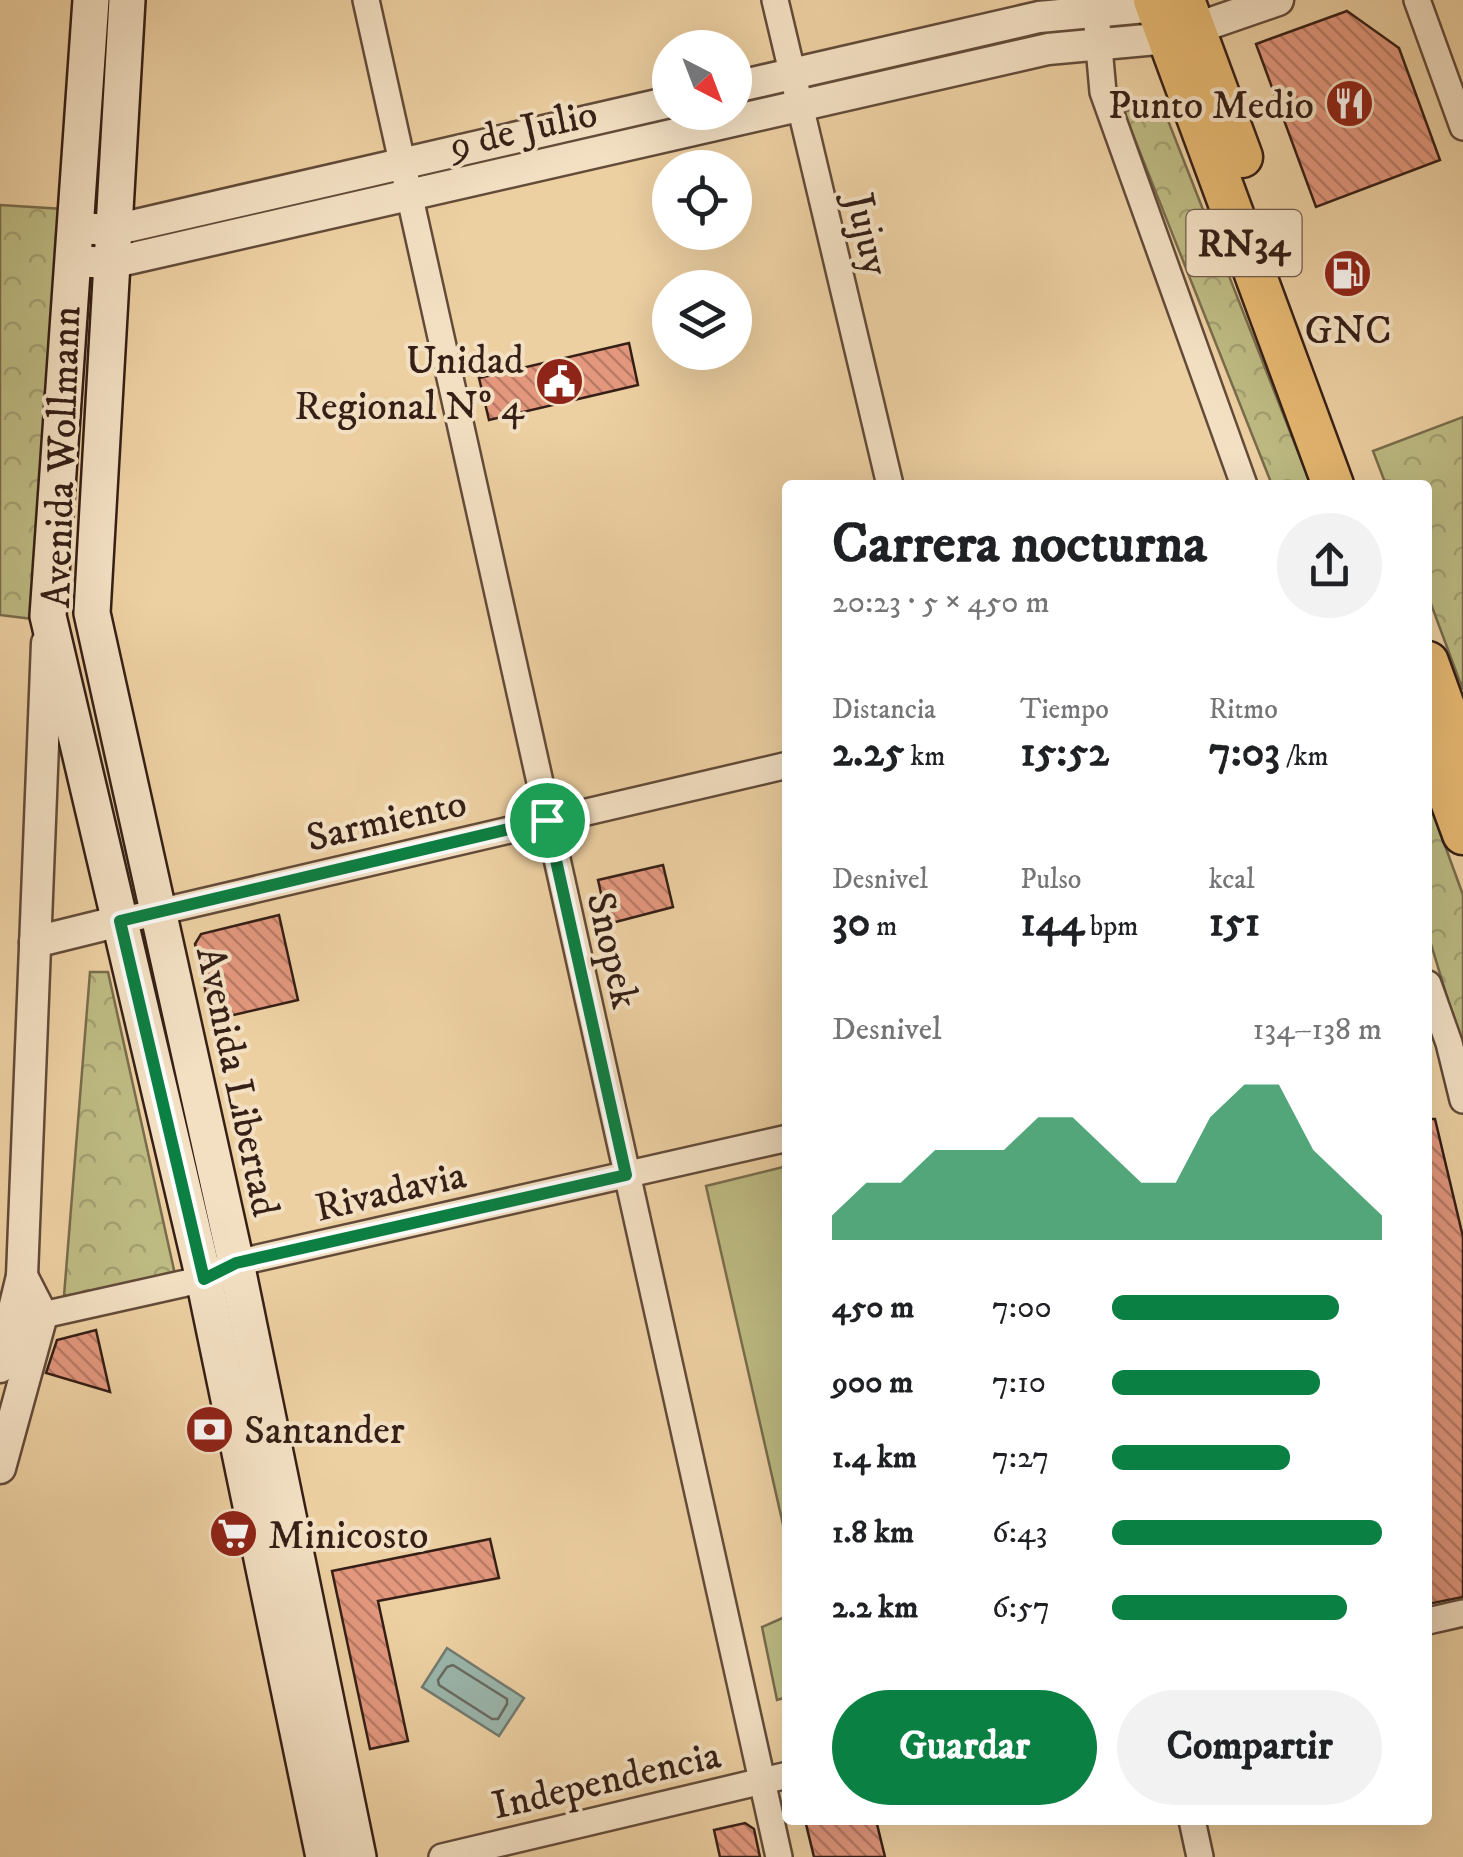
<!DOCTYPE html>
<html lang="es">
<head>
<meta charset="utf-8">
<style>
	body { margin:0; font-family:"IM FELL DW Pica",serif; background:#f2f2f2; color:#202124; height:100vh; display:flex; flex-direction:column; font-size:38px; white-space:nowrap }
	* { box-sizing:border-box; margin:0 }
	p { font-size:32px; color:#757577 }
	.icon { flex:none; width:55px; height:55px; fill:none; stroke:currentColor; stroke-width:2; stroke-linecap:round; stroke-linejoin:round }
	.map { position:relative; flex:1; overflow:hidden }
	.side { position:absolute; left:782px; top:480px; width:650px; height:1345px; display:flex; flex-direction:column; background:#fff; border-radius:10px; box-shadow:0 10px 40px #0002 }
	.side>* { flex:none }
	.needle { width:65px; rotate:138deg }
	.buttons { position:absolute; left:652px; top:30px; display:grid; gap:20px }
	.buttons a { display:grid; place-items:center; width:100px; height:100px; border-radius:50%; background:#fff; box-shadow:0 10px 40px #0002; font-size:50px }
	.pin { position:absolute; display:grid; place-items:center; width:85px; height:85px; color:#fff; margin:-42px; border:5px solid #fff; border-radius:50%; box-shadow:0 2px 10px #0007 }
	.round { display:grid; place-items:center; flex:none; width:105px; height:105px; border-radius:52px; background:#f2f2f2 }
	.headline { display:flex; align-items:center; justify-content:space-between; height:170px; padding:0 50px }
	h1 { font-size:55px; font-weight:700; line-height:75px }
	.metrics { display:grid; grid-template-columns:repeat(3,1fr); gap:15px; height:170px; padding:10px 50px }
	.metrics div { display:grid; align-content:center }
	.metrics b { font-size:42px; font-weight:700 }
	.metrics small { font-size:28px; font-weight:400 }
	.metrics p { font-size:28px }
	.chart { height:280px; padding:20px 50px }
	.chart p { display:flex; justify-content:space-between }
	.chart svg { width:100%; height:180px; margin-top:10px; fill:#0b8043; opacity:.7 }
	.primary-button { display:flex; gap:20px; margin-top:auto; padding:20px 50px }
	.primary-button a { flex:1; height:115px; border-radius:60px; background:#0b8043; color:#fff; font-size:40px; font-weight:700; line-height:115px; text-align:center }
	.primary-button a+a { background:#f2f2f2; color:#202124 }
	ul { padding:0 50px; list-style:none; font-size:32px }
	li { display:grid; grid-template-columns:160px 120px 1fr; align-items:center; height:75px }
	li i { height:25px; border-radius:12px; background:#0b8043 }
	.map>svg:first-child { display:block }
	.forest { fill:url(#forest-crowns); stroke:#796c4c; stroke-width:2.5 }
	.pitch { fill:#bdba82; stroke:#796c4c; stroke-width:2.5 }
	.water { fill:#9ab6ac; stroke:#727a70; stroke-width:2.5 }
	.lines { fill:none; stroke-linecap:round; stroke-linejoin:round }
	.shore { stroke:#686a61; stroke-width:2.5 }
	.building { fill:url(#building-back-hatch); stroke:#351f16; stroke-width:2.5 }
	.minor-casing { stroke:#634b39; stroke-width:30 }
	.tertiary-casing { stroke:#634b39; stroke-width:35 }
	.secondary-casing { stroke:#351f16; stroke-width:40 }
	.trunk-casing { stroke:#351f16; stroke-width:45 }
	.minor { stroke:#f3e0c3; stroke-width:25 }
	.tertiary { stroke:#f3e0c3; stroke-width:30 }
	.secondary { stroke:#f3e0c3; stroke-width:35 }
	.trunk { stroke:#e6b871; stroke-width:40 }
	.route-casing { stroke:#fff; stroke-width:20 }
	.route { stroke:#0b8043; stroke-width:12 }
	.labels { text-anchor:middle; stroke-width:8; stroke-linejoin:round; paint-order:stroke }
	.shield { fill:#f3e0c3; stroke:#6e594a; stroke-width:2.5 }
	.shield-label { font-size:38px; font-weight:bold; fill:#351f16 }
	.poi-label { font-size:40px; fill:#351f16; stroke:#f3e0c3; text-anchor:end }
	.street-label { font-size:40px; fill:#351f16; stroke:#f3e0c3 }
</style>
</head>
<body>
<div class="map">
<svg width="1463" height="1857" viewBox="0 0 1463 1857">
	<defs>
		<pattern id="forest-crowns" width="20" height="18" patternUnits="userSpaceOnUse" patternTransform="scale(2.5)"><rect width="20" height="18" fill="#bdba82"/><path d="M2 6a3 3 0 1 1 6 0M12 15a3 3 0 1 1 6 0" fill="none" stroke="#a39f70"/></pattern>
		<pattern id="building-back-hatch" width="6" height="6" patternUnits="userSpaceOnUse" patternTransform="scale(2.5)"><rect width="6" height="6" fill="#e3987e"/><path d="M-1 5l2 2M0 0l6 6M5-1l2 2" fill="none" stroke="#b97b66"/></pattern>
	</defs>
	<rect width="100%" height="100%" fill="#edd0a2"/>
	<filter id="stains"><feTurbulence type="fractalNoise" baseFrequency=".002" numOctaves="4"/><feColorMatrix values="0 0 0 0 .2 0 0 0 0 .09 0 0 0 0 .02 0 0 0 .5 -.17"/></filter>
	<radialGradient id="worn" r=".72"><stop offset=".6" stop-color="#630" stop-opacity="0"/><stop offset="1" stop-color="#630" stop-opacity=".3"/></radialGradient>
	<g class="forest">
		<path d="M 1160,100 L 1311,485 L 1272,485 L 1124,112 Z"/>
		<path d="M 0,205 L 63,209 L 33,619 L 0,615 Z"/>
		<path d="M 1463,417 L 1463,690 L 1428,596 L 1428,485 L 1386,485 L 1373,451 Z"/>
		<path d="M 1428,799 L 1463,895 L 1463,1050 L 1428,934 Z"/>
		<path d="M 90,972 L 108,972 L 176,1279 L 64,1296 Z"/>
	</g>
	<g class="pitch">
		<path d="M 787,1166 L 788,1166 L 787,1542 L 706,1186 Z"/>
		<path d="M 787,1616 L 787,1697 L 777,1700 L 762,1627 Z"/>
	</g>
	<path class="water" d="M 447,1648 L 524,1698 L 499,1736 L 422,1687 Z"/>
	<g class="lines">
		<path class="shore" d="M 453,1665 L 507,1699 L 507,1704 L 498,1719 L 492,1719 L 439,1685 L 438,1680 L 447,1667 Z"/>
	</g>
	<g class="building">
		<path d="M 1347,11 L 1399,48 L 1440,160 L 1316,207 L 1256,44 Z"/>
		<path d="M 629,343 L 638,385 L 489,420 L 479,378 Z"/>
		<path d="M 663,865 L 673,907 L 608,924 L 598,880 Z"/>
		<path d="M 279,915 L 298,1000 L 212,1020 L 195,944 L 201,934 Z"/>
		<path d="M 1428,1119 L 1435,1119 L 1463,1237 L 1463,1597 L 1428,1604 Z"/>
		<path d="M 96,1330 L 110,1392 L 46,1373 L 57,1340 Z"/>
		<path d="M 490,1539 L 499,1578 L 378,1601 L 408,1741 L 370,1749 L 332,1571 Z"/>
		<path d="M 805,1820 L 876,1820 L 885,1857 L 814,1857 Z"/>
		<path d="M 745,1823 L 754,1829 L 760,1857 L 720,1857 L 714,1830 Z"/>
	</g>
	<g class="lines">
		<defs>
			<g id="minor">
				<path d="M 366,0 L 779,1857"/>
				<path d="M 775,0 L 890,485"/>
				<path d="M 1417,0 L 1463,127"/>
				<path d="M 1097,25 L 1103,92 L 1244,485"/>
				<path d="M 120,921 L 788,765"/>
				<path d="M 1428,984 L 1449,1043 L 1463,1100"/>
				<path d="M 25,1319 L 204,1279 L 236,1263 L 788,1138"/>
				<path d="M 1428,1621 L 1463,1613"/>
				<path d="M 1192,1820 L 1200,1857"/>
				<path d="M 442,1857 L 788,1775"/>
			</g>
			<g id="tertiary">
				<path d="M 735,87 L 1039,17 L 1156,6 L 1172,0"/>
				<path d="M 75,228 L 114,230 L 670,102"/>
				<path d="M 73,261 L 111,263 L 1048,49 L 1168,38 L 1278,0"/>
				<path d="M 35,942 L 120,921"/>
				<path d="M 0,1367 L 22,1276 L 47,643"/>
				<path d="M 0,1468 L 42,1315 L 22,1276"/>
			</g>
			<g id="secondary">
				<path d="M 91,0 L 48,616 L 204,1279 L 324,1857"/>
				<path d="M 127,0 L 92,613 L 236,1263 L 358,1857"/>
			</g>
			<g id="trunk">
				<path d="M 1154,0 L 1333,485"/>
				<path d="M 1184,0 L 1242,157"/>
				<path d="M 1428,662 L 1463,759"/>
				<path d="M 1428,738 L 1463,834"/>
			</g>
		</defs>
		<use href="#minor" class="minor-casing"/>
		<use href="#tertiary" class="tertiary-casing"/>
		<use href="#secondary" class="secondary-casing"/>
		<use href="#trunk" class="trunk-casing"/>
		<use href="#minor" class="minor"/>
		<use href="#tertiary" class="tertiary"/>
		<use href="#secondary" class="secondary"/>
		<use href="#trunk" class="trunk"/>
	</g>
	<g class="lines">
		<defs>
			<path id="route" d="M 547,820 L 626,1175 L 236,1263 L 204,1279 L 120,921 Z"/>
		</defs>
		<use href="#route" class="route-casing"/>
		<use href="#route" class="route"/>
	</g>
	<defs>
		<symbol id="restaurant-disc" viewBox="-11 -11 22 22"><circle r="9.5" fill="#8f2418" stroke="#f3e0c3"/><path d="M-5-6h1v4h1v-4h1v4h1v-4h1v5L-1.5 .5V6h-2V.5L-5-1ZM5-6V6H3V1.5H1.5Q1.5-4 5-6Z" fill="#fff"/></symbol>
		<symbol id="fuel-disc" viewBox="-11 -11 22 22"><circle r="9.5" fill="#8f2418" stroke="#f3e0c3"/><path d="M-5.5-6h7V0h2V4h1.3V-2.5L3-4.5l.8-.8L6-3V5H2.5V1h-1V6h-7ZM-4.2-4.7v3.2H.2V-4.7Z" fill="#fff"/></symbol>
		<symbol id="civic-disc" viewBox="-11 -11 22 22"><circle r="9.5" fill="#8f2418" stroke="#f3e0c3"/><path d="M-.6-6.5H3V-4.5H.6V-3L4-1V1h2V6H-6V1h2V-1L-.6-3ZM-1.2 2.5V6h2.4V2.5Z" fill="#fff"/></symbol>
		<symbol id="bank-disc" viewBox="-11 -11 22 22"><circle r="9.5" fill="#8f2418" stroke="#f3e0c3"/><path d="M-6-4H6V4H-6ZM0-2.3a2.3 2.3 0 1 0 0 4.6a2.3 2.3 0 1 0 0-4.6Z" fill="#fff"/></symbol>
		<symbol id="supermarket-disc" viewBox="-11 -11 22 22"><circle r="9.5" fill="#8f2418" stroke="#f3e0c3"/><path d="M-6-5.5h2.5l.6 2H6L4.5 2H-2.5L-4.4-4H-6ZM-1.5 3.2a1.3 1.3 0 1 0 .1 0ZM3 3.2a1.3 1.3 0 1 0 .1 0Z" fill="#fff"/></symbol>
	</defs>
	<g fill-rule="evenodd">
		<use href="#restaurant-disc" x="1322" y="76" width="55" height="55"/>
		<use href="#fuel-disc" x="1320" y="246" width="55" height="55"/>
		<use href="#civic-disc" x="532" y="354" width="55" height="55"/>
		<use href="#bank-disc" x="182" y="1402" width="55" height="55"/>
		<use href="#supermarket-disc" x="206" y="1506" width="55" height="55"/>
	</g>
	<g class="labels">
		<rect class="shield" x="1186.5" y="210" width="115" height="66" rx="8"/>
		<g class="shield-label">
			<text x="1244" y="256">RN34</text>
		</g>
		<g class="poi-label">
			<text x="1314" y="118">Punto Medio</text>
			<text x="1348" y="343" text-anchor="middle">GNC</text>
			<text x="524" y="373">Unidad<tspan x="524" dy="46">Regional Nº 4</tspan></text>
			<text x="244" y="1443" text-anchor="start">Santander</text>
			<text x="268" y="1548" text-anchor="start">Minicosto</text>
		</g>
		<g class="street-label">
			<text transform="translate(523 128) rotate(-13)" y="14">9 de Julio</text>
			<text transform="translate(869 234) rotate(77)" y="14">Jujuy</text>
			<text transform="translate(60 457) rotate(-88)" y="14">Avenida Wollmann</text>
			<text transform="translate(386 819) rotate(-13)" y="14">Sarmiento</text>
			<text transform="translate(614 950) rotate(77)" y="14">Snopek</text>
			<text transform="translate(239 1081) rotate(78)" y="14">Avenida Libertad</text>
			<text transform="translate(390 1190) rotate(-13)" y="14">Rivadavia</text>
			<text transform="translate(606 1779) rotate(-13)" y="14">Independencia</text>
		</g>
	</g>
	<rect width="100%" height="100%" filter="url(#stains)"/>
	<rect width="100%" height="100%" fill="url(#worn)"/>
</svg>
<div class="buttons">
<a><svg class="needle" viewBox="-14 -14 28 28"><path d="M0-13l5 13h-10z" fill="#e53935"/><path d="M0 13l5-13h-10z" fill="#757577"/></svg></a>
<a><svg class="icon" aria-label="locate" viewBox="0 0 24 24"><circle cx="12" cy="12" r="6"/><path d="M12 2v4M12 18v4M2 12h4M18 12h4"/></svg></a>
<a><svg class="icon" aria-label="layers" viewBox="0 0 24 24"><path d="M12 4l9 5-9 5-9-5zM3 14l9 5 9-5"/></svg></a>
</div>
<div class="pin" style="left:547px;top:820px;background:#1e9e55"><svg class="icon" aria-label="arrive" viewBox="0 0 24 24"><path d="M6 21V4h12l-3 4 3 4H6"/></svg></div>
<section class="side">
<div class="headline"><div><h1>Carrera nocturna</h1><p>20:23 · 5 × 450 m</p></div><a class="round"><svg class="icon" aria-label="share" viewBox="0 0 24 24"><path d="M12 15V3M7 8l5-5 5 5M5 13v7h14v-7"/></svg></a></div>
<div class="metrics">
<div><p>Distancia</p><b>2.25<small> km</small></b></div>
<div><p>Tiempo</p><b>15:52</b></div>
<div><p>Ritmo</p><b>7:03<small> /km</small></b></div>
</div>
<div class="metrics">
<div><p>Desnivel</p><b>30<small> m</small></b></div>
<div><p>Pulso</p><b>144<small> bpm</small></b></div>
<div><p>kcal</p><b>151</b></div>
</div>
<div class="chart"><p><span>Desnivel</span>134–138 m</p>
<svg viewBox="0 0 160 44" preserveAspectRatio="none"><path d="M0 44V38L10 30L20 30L30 22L40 22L50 22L60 14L70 14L80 22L90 30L100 30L110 14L120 6L130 6L140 22L150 30L160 38V44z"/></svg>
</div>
<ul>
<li><b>450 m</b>7:00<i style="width:84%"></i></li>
<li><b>900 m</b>7:10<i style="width:77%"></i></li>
<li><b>1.4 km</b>7:27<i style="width:66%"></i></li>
<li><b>1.8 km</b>6:43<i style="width:100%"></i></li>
<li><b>2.2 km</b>6:57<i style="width:87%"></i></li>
</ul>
<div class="primary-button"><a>Guardar</a><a>Compartir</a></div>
</section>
</div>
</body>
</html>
